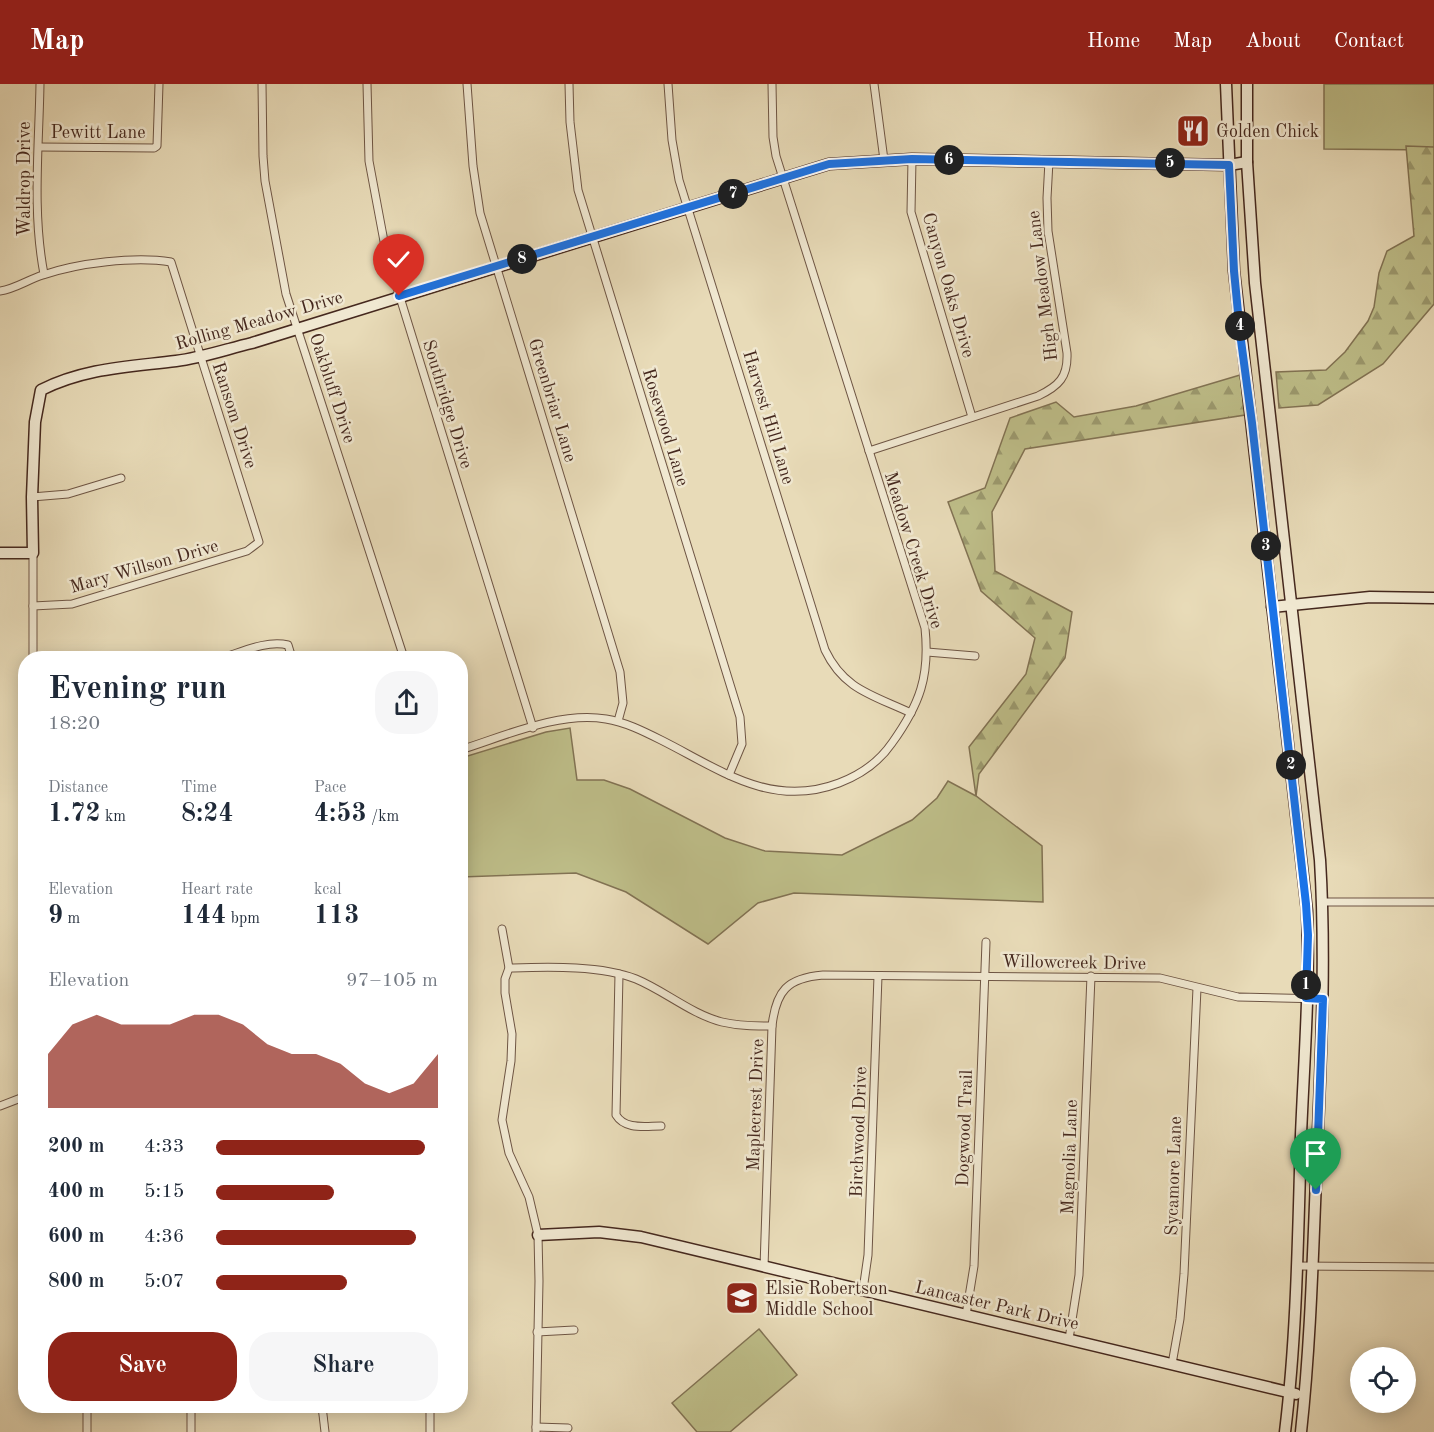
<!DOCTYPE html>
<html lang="en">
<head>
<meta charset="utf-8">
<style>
	body { margin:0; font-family:"Old Standard TT",serif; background:#f6f6f7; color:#1f2937; height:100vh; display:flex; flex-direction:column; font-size:22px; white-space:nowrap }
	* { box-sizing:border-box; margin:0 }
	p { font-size:20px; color:#747a83 }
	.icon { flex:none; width:33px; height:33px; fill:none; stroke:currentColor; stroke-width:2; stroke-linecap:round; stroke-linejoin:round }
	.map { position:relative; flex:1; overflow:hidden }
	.details { position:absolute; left:18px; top:567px; width:450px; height:762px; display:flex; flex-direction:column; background:#fff; border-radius:24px; box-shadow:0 3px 15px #0003 }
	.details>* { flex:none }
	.controls { position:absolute; left:1350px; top:1263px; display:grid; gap:12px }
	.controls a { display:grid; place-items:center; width:66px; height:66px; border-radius:50%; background:#fff; box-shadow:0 3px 15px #0003; font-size:30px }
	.pin { position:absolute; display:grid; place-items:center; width:51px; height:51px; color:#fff; margin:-62px -26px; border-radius:50% 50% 50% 0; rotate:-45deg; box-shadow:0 0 6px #0007 }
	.pin .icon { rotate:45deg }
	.km { position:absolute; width:30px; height:30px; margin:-15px; border-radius:50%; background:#222; color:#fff; font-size:16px; line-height:30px; text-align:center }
	.round { display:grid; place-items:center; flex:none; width:63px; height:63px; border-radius:24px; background:#f6f6f7 }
	.overview { display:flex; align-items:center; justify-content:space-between; height:102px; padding:0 30px }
	h1 { font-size:33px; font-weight:700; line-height:45px }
	.stats { display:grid; grid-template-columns:repeat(3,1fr); gap:9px; height:102px; padding:6px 30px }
	.stats div { display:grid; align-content:center }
	.stats b { font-size:26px; font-weight:700 }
	.stats small { font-size:16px; font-weight:400 }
	.stats p { font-size:16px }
	.chart { height:168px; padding:12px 30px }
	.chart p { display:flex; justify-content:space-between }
	.chart svg { width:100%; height:108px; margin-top:6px; fill:#8f2418; opacity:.7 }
	.action { display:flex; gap:12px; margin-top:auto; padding:12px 30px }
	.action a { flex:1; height:69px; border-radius:24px; background:#8f2418; color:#fff; font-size:24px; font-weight:700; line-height:69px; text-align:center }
	.action a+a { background:#f6f6f7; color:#1f2937 }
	ul { padding:0 30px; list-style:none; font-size:20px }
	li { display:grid; grid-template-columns:96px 72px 1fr; align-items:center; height:45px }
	li i { height:15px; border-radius:8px; background:#8f2418 }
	header { display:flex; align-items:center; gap:36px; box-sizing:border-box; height:84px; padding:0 30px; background:#8f2418; color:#fff }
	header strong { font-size:28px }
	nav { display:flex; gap:33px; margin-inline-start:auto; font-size:21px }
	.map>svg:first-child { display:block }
	.green { fill:#bebe89; stroke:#827354; stroke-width:1.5 }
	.forest { fill:url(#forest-firs); stroke:#827354; stroke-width:1.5 }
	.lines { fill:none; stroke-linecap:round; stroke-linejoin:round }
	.street-casing { stroke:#6e5544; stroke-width:9 }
	.secondary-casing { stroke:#45281e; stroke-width:13 }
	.street { stroke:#f0e8d1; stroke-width:7 }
	.secondary { stroke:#f0e8d1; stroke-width:10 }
	.route-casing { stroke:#fff; stroke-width:12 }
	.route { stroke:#1a73e8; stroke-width:8 }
	.labels { text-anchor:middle; stroke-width:5; stroke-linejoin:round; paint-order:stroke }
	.poi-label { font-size:18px; fill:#45281e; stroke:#f0e8d1; text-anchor:start }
	.street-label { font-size:18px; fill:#45281e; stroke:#f0e8d1 }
</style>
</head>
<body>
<header>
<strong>Map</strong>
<nav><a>Home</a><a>Map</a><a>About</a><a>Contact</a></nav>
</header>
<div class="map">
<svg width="1434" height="1348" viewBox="0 0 1434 1348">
	<defs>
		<pattern id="forest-firs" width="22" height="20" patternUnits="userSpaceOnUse" patternTransform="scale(1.5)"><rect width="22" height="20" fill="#bebe89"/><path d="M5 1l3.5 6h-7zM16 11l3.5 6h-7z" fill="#9c9a6f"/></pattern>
	</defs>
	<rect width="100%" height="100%" fill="#e8dbb8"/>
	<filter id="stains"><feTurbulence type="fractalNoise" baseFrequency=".00333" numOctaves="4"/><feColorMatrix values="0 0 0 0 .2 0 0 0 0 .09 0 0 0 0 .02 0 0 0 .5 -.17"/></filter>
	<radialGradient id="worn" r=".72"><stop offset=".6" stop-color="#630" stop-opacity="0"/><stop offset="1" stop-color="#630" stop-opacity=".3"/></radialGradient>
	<g class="green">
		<path d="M 1324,0 L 1434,0 L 1434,66 L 1324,65 Z"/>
		<path d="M 570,644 L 577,696 L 604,696 L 630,705 L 725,754 L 765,767 L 842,771 L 912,736 L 937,714 L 948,697 L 976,712 L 1042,762 L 1043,818 L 794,809 L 758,819 L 708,860 L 626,808 L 576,789 L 461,793 L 461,674 L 546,648 Z"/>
		<path d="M 759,1245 L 797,1291 L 730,1348 L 697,1348 L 672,1319 Z"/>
	</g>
	<g class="forest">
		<path d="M 1406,62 L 1434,63 L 1434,220 L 1383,280 L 1318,321 L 1279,324 L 1276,288 L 1326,286 L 1345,268 L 1368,237 L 1374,223 L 1379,189 L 1387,167 L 1414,152 Z"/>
		<path d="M 1240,291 L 1245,331 L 1025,365 L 992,428 L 995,487 L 1072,528 L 1065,574 L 979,690 L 976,712 L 969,663 L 1026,590 L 1035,554 L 981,507 L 948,418 L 985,404 L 1010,334 L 1056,318 L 1074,333 L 1136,322 Z"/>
	</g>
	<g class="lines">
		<defs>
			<g id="street">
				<path d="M 40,0 C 39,63 32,128 44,190"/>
				<path d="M 262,0 L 263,72 L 265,97 L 286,210 L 404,574"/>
				<path d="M 367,0 L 369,77 L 386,168 L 533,644"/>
				<path d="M 467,0 L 473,82 L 480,129 L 620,588 L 623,619 L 618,637"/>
				<path d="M 569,0 L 570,38 L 578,106 L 740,633 L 742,660 L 729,691"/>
				<path d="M 668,0 L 672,56 L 679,96 L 825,566 C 844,606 873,611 911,629"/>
				<path d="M 874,0 L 884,76"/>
				<path d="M 39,63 L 154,64 L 157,62 L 159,0"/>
				<path d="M 912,75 L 911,128 L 972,333"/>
				<path d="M 0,207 C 15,205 29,195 43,191 C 78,179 135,172 171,178 L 259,458 L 247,467 L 72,520 L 33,522"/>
				<path d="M 869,367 L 1038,312 C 1059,302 1068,293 1067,269 L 1048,147 L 1047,114 L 1049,77"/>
				<path d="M 32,413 L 68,410 L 121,394"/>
				<path d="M 927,568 L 975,572"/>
				<path d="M 33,574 L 33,469"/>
				<path d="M 222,574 C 242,568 266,556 288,561 L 292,574"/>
				<path d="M 460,666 C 505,652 559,627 606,635 C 625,638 643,647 661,656 C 719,685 771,725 839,699 C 860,691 879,678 892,659 C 920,620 930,592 925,544 L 776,72 L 773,53 L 772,0"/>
				<path d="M 1323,818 L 1434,818"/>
				<path d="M 502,845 L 509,884 L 505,895 L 505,909 L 512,950 L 511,977 L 502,1036 L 509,1069 L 529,1113 L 538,1151 L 539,1197 L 536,1348"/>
				<path d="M 509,884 C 547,883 601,881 636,895 C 665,907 691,930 722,938 C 739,942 755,942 772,942"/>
				<path d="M 619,890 L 616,1031 C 625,1046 645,1042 661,1042"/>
				<path d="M 0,1022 L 26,1012"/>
				<path d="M 1297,1182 L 1434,1183"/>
				<path d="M 764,1183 L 772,942 C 776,907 787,894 823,891 L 1160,894 L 1238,913 L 1323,915"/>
				<path d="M 863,1206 L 868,1171 L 878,892"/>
				<path d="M 966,1231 L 974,1182 L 986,858"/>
				<path d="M 537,1248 L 574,1246"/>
				<path d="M 1069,1255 L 1079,1191 L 1091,892"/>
				<path d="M 1172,1280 L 1180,1235 L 1184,1190 L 1197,904"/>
				<path d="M 322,1322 L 325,1348"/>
				<path d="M 536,1343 L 568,1344"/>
				<path d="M 87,1348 L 87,1322"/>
				<path d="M 191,1348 L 191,1322"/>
				<path d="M 430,1348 L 430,1322"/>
			</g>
			<g id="secondary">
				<path d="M 1226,0 L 1234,187 L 1307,827 C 1310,902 1304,977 1301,1051 C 1298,1150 1297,1250 1285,1348"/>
				<path d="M 1247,0 L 1247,78 L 1255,199 L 1320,776 C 1326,874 1321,973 1317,1071 C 1313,1164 1311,1256 1301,1348"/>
				<path d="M 0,469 L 33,469 L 32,413 L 35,338 L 41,306 C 85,284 128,283 176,277 C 201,274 227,265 252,259 L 829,80 L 912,75 L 1229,81 L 1247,78"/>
				<path d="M 1272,523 L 1370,513 L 1434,514"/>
				<path d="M 538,1151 L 599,1148 L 641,1153 L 1296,1310"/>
			</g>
		</defs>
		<use href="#street" class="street-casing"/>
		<use href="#secondary" class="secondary-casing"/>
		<use href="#street" class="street"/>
		<use href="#secondary" class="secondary"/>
	</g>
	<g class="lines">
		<defs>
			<path id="route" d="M 399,212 L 829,80 L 912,75 L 1229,81 L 1234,187 L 1240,249 L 1252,339 L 1306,820 L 1308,851 L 1306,914 L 1323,915 L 1316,1106"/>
		</defs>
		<use href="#route" class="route-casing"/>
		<use href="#route" class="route"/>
	</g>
	<defs>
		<symbol id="restaurant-square" viewBox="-11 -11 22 22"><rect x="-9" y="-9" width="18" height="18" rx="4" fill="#8f2418" stroke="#f0e8d1"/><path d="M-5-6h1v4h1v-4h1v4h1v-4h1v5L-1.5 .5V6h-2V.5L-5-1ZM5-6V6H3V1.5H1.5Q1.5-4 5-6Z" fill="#fff"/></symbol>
		<symbol id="school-square" viewBox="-11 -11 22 22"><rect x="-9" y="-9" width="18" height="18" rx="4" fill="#8f2418" stroke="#f0e8d1"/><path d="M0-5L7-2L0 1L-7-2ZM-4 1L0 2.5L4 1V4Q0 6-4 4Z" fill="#fff"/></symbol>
	</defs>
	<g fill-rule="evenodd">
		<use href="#restaurant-square" x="1174" y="28" width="38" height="38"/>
		<use href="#school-square" x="723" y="1195" width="38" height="38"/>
	</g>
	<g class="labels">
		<g class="poi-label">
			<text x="1216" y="53">Golden Chick</text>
			<text x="765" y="1210">Elsie Robertson<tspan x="765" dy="21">Middle School</tspan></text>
		</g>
		<g class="street-label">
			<text x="98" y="54">Pewitt Lane</text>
			<text transform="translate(24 95) rotate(-90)" y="6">Waldrop Drive</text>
			<text transform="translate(949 201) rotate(74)" y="6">Canyon Oaks Drive</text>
			<text transform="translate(1042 202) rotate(-97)" y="6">High Meadow Lane</text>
			<text transform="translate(259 236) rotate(-16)" y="6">Rolling Meadow Drive</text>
			<text transform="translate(333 304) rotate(72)" y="6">Oakbluff Drive</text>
			<text transform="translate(553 316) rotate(73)" y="6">Greenbriar Lane</text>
			<text transform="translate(448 320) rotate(73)" y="6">Southridge Drive</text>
			<text transform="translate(235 331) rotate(72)" y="6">Ransom Drive</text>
			<text transform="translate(769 333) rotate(73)" y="6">Harvest Hill Lane</text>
			<text transform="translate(666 343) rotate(73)" y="6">Rosewood Lane</text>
			<text transform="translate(914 466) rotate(73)" y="6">Meadow Creek Drive</text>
			<text transform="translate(144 482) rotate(-16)" y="6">Mary Willson Drive</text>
			<text transform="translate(1074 878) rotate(1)" y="6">Willowcreek Drive</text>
			<text transform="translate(755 1021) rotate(-88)" y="6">Maplecrest Drive</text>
			<text transform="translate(964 1044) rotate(-88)" y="6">Dogwood Trail</text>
			<text transform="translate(858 1048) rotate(-88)" y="6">Birchwood Drive</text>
			<text transform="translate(1069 1073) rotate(-88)" y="6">Magnolia Lane</text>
			<text transform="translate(1173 1092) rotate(-88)" y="6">Sycamore Lane</text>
			<text transform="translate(997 1221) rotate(13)" y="6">Lancaster Park Drive</text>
		</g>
	</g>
	<rect width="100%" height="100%" filter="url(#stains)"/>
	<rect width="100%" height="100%" fill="url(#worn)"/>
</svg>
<div class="controls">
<a><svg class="icon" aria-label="locate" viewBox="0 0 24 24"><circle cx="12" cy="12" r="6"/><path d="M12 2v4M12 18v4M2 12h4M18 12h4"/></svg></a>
</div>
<div class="pin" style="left:1316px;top:1106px;background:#1e9e55"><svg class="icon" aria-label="arrive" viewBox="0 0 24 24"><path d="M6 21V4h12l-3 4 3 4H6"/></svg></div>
<div class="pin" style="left:399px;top:212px;background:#d93025"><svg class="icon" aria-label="check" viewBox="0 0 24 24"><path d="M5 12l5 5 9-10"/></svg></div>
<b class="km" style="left:1306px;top:901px">1</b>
<b class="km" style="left:1291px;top:681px">2</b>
<b class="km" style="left:1266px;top:462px">3</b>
<b class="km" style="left:1240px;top:242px">4</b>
<b class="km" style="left:1170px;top:79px">5</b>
<b class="km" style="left:949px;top:76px">6</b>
<b class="km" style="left:733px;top:110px">7</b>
<b class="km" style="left:522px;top:175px">8</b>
<section class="details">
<div class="overview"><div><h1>Evening run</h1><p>18:20</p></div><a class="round"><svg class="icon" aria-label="share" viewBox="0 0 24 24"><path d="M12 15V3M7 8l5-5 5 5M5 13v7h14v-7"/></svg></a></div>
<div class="stats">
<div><p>Distance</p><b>1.72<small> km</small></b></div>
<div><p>Time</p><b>8:24</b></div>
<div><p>Pace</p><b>4:53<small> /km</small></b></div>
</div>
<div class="stats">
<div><p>Elevation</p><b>9<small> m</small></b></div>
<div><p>Heart rate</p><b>144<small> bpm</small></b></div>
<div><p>kcal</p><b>113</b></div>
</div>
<div class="chart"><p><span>Elevation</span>97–105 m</p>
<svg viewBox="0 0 160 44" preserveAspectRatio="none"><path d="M0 44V22L10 10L20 6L30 10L40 10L50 10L60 6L70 6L80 10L90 18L100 22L110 22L120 26L130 34L140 38L150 34L160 22V44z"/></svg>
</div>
<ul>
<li><b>200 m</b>4:33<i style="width:94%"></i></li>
<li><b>400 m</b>5:15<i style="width:53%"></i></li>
<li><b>600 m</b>4:36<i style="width:90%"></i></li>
<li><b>800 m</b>5:07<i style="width:59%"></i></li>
</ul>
<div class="action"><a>Save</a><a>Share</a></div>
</section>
</div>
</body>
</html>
